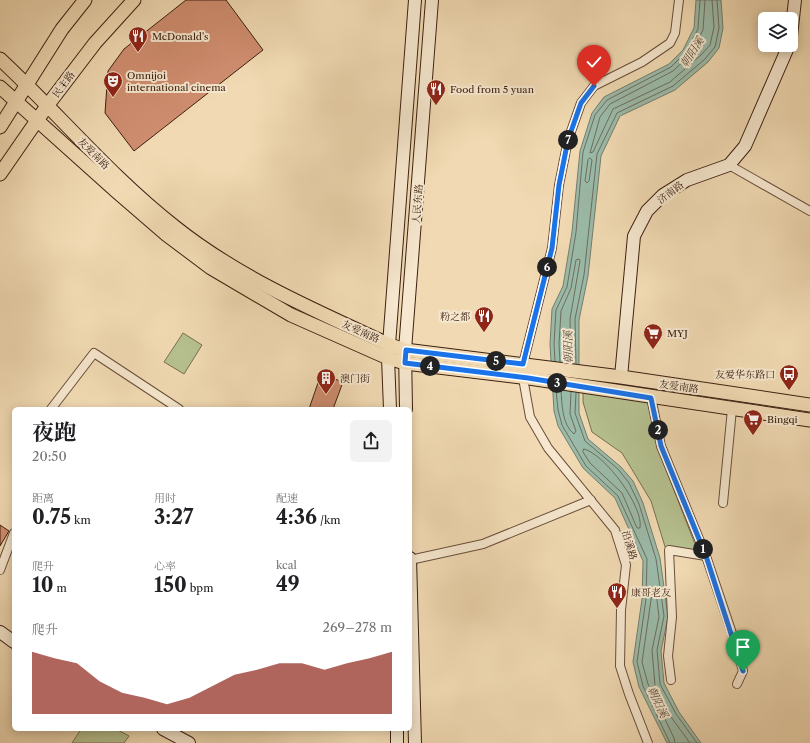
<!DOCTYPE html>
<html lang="zh">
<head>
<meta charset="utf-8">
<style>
	body { margin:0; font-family:"Libre Caslon Text","Noto Serif SC",serif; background:#f2f2f2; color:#202124; height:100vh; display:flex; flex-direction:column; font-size:15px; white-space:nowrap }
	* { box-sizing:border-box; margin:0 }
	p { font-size:13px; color:#757577 }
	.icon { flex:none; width:22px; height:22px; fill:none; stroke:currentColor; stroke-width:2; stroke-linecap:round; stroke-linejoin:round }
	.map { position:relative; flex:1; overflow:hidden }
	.drawer { position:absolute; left:12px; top:407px; width:400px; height:324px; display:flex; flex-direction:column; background:#fff; border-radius:6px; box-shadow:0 2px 10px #0003 }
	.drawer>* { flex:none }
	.controls { position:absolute; left:758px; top:12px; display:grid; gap:8px }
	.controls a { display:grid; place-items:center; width:40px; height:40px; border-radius:6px; background:#fff; box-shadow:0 2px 10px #0003; font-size:20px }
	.pin { position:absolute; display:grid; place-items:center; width:34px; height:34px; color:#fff; margin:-41px -17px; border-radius:50% 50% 50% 0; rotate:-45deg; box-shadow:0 0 4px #0007 }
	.pin .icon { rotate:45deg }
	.km { position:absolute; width:20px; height:20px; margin:-10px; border-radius:50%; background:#222; color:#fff; font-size:11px; line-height:20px; text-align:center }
	.round { display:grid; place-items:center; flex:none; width:42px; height:42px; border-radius:6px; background:#f2f2f2 }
	.overview { display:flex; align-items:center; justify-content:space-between; height:68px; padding:0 20px }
	h1 { font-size:22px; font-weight:700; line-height:30px }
	.figures { display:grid; grid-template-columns:repeat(3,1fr); gap:6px; height:68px; padding:4px 20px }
	.figures div { display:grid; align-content:center }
	.figures b { font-size:20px; font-weight:700 }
	.figures small { font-size:11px; font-weight:400 }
	.figures p { font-size:11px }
	.chart { height:112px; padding:8px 20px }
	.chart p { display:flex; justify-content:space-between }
	.chart svg { width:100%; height:72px; margin-top:4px; fill:#8f2418; opacity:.7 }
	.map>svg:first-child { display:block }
	.green { fill:#b6c190; stroke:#797050 }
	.water { fill:#9bbbaa; stroke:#757d6d }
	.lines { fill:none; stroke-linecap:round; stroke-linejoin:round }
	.shore { stroke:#6c6e5e; stroke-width:1 }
	.building { fill:#d08e70; stroke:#3c2011 }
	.street-casing { stroke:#694e3a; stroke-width:10 }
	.secondary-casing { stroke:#3c2011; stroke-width:14 }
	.primary-casing { stroke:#3c2011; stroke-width:15 }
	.street { stroke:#f6e7ce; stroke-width:8 }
	.secondary { stroke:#f6e7ce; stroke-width:12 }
	.primary { stroke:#f1dab3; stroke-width:13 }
	.route-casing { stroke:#fff; stroke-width:8 }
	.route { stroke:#1a73e8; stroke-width:5 }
	.labels { text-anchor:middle; stroke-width:4; stroke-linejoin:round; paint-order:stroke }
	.poi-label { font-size:10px; fill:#3c2011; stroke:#f6e7ce; text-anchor:start }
	.street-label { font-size:10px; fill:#3c2011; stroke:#f6e7ce }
	.water-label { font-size:11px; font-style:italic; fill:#584e3f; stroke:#f6e7ce }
</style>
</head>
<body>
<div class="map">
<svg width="810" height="743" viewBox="0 0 810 743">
	<rect width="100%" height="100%" fill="#f1dab3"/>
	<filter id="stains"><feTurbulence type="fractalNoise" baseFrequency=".005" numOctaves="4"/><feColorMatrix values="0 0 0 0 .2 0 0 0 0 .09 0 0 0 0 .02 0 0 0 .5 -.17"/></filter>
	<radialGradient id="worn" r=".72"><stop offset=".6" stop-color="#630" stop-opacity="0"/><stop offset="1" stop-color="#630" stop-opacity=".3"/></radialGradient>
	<g class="green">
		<path d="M 183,333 L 202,345 L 184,374 L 164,362 Z"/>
		<path d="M 583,391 L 647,400 L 658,449 L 700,557 L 666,550 L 651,501 L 622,453 L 592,432 L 583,402 Z"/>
		<path d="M 81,729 L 116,729 L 129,736 L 124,743 L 72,743 Z"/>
	</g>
	<path class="water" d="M 696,0 L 721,0 L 723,28 L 719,48 L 708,62 L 675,90 L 620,116 L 601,156 L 588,276 L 579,320 L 579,413 L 588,439 L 621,467 L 633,481 L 643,503 L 660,558 L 668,617 L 661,651 L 664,683 L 679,712 L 701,743 L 667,743 L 639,687 L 633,662 L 642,599 L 643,561 L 615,498 L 583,468 L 558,426 L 554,411 L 550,344 L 552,309 L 563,286 L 572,232 L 580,151 L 592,113 L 604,97 L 669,64 L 683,50 L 694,28 Z"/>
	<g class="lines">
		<g class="shore">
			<path d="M 705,0 L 703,30 L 690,55 L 673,71 L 610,104 L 600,117 L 590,153 L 593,152 L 613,109 L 670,82 L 701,55 L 710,45 L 714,27 L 712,0"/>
			<path d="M 590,158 L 592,160 L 589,181 L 587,183 L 585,181 L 588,160 Z"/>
			<path d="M 555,361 L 554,344 L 556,310 L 567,287 L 576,232 L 583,152 L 595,115 L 607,100 L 671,67 L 686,52 L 698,29 L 700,0"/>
			<path d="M 560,362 L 559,344 L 561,311 L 571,288 L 576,260 L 579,259 L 580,261 L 570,319 L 571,363"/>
			<path d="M 576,364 L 575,319 L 584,275 L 597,154 L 617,113 L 673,86 L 705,59 L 715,47 L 719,28 L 717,0"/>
			<path d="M 556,390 L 558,410 L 562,425 L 586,466 L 618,496 L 647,559 L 646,599 L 637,662 L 643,686 L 670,743"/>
			<path d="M 561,390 C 562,404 562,425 574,434 L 576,431 L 570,414 L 571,392"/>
			<path d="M 576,393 L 575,413 L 585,441 L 618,469 L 629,483 L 639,504 L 656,559 L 664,616 L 657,650 L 660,684 L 676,714 L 697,743"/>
			<path d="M 584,449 C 605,454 644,507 640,528 L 637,528 L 622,493 L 590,463 L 583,452 Z"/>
			<path d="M 675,743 L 674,738 L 648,684 L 642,662 L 652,593 L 653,591 L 656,592 L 659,617 L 652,650 L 655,685 L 671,717 L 690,743"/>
		</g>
	</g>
	<g class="building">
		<path d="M 186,0 L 226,0 L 263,50 L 134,151 L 105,113 L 108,71 L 124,49 Z"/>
		<path d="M 321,374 L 343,382 L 333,409 L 309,409 Z"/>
		<path d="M 0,525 L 9,531 L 0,546 Z"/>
	</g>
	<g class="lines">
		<defs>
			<g id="street">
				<path d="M 729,165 L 810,211"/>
				<path d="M 523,364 L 552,248 L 559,185 L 568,140 L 581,103 L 594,86 L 642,62 L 670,43 L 675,33 L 679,0"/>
				<path d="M 523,378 L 530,417 L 548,448 L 615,530 L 626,565 L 621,610 L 620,666 L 629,694 L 648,743"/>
				<path d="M 651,397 L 661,446 L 706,556 L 737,648 L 743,671 L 737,684"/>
				<path d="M 51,409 L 94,353 L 179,409"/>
				<path d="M 723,503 L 732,409"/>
				<path d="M 410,560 L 483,544 L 591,500"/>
				<path d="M 0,570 L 14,533"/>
				<path d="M 671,680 L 668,656 L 672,617 L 669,550 L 706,556"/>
			</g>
			<g id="secondary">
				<path d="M 791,36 L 795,0"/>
				<path d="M 621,377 L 634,236 L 647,211 L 663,195 L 687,180 L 729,165 L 745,146 L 789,45"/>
				<path d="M 390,409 L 388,358 L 415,0"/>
				<path d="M 406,409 L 405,350 L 432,0"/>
				<path d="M 410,558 L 415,743"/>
				<path d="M 0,632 L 14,642"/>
				<path d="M 163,729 L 189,743"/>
				<path d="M 397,729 L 397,743"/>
			</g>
			<g id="primary">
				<path d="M 0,59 C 59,114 111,177 175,227 C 239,278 316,311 390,345 L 405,350 L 621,377 L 810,405"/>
				<path d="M 0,87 L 117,192 L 167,235 L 211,268 L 291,315 L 388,358 L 405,363 L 529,378 L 810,420"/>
				<path d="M 0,127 L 62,29 L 85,0"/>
				<path d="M 0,174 L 47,106 L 95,43 L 134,0"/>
			</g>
		</defs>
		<use href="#street" class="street-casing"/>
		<use href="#secondary" class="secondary-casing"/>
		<use href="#primary" class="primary-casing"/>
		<use href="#street" class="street"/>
		<use href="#secondary" class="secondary"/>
		<use href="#primary" class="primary"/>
	</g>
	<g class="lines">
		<defs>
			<path id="route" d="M 594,86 L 581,103 L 568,140 L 559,185 L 552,248 L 523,364 L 406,350 L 405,363 L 528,378 L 651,398 L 661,446 L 706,556 L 743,671"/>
		</defs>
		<use href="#route" class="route-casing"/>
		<use href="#route" class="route"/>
	</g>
	<defs>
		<symbol id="restaurant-pin" viewBox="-11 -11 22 30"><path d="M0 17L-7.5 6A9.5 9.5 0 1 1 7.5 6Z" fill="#8f2418" stroke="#f6e7ce"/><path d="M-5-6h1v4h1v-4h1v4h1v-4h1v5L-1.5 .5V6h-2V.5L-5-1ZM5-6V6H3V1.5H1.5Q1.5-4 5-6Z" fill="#fff"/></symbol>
		<symbol id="theatre-pin" viewBox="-11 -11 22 30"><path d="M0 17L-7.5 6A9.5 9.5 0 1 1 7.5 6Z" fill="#8f2418" stroke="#f6e7ce"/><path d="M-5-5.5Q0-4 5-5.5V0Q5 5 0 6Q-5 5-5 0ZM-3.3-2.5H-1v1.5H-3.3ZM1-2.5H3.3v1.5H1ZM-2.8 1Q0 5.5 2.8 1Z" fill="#fff"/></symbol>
		<symbol id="supermarket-pin" viewBox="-11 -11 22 30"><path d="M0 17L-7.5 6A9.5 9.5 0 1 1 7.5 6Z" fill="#8f2418" stroke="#f6e7ce"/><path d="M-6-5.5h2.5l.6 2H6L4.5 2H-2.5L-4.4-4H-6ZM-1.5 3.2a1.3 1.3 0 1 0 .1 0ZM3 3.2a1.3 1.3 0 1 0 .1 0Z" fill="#fff"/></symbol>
		<symbol id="bus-pin" viewBox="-11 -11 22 30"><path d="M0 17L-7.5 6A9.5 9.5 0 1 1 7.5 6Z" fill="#8f2418" stroke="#f6e7ce"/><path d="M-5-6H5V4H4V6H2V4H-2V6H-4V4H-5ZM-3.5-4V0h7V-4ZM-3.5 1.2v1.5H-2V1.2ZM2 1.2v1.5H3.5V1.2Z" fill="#fff"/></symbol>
		<symbol id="building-pin" viewBox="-11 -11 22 30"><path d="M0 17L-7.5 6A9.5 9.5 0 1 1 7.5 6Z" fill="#8f2418" stroke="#f6e7ce"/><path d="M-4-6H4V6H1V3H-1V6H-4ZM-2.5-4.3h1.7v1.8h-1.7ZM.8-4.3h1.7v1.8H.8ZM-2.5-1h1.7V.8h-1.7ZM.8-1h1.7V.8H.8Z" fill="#fff"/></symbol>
	</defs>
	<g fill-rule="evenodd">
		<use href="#restaurant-pin" x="127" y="25" width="22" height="30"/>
		<use href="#theatre-pin" x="102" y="70" width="22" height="30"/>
		<use href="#restaurant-pin" x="425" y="78" width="22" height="30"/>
		<use href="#restaurant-pin" x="473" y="305" width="22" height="30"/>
		<use href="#supermarket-pin" x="642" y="322" width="22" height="30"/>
		<use href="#bus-pin" x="778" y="363" width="22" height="30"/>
		<use href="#building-pin" x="315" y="367" width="22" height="30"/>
		<use href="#supermarket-pin" x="742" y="408" width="22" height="30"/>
		<use href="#restaurant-pin" x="606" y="581" width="22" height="30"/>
	</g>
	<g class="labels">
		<g class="poi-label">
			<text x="152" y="40">McDonald's</text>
			<text x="127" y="79">Omnijoi<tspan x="127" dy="12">international cinema</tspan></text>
			<text x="450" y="93">Food from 5 yuan</text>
			<text x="470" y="320" text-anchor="end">粉之都</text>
			<text x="667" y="337">MYJ</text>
			<text x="775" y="378" text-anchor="end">友爱华东路口</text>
			<text x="340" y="382">澳门街</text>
			<text x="767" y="423">Bingqi</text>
			<text x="631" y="596">康哥老友</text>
		</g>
		<g class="street-label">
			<text transform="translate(63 84) rotate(-53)" y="4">民主路</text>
			<text transform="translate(94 153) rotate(45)" y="4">友爱南路</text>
			<text transform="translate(670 192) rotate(-37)" y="4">济南路</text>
			<text transform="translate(417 204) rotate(-86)" y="4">人民东路</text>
			<text transform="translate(361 331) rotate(24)" y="4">友爱南路</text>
			<text transform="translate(679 386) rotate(8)" y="4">友爱南路</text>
			<text transform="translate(630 545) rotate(74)" y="4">沿溪路</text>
		</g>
		<g class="water-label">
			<text transform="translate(692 52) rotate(-57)" y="4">朝阳溪</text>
			<text transform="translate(568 347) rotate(-91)" y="4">朝阳溪</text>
			<text transform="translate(658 702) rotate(65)" y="4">朝阳溪</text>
		</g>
	</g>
	<rect width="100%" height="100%" filter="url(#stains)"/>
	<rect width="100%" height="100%" fill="url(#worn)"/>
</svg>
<div class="controls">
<a><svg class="icon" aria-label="layers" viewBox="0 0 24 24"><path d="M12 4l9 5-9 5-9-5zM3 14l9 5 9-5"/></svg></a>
</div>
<div class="pin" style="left:743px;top:671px;background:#1e9e55"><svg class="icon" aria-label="arrive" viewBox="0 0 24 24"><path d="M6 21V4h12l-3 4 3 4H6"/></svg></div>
<div class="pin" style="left:594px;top:86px;background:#d93025"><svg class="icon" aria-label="check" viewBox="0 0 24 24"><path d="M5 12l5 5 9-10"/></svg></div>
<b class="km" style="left:703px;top:549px">1</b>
<b class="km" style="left:658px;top:430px">2</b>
<b class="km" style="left:557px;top:383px">3</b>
<b class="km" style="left:430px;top:366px">4</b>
<b class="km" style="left:496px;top:361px">5</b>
<b class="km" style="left:547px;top:267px">6</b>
<b class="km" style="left:568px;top:140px">7</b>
<section class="drawer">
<div class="overview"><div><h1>夜跑</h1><p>20:50</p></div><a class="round"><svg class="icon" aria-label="share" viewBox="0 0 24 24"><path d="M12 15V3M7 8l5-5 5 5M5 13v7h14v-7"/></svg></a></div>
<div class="figures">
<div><p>距离</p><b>0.75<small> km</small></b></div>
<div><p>用时</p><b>3:27</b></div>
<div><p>配速</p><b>4:36<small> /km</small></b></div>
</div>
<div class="figures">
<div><p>爬升</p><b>10<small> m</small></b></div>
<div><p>心率</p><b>150<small> bpm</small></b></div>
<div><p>kcal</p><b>49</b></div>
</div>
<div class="chart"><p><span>爬升</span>269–278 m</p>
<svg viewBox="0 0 160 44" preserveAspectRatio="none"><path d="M0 44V6L10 10L20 13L30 24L40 31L50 34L60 38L70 34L80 27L90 20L100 17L110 13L120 13L130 17L140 13L150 10L160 6V44z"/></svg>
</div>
</section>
</div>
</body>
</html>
